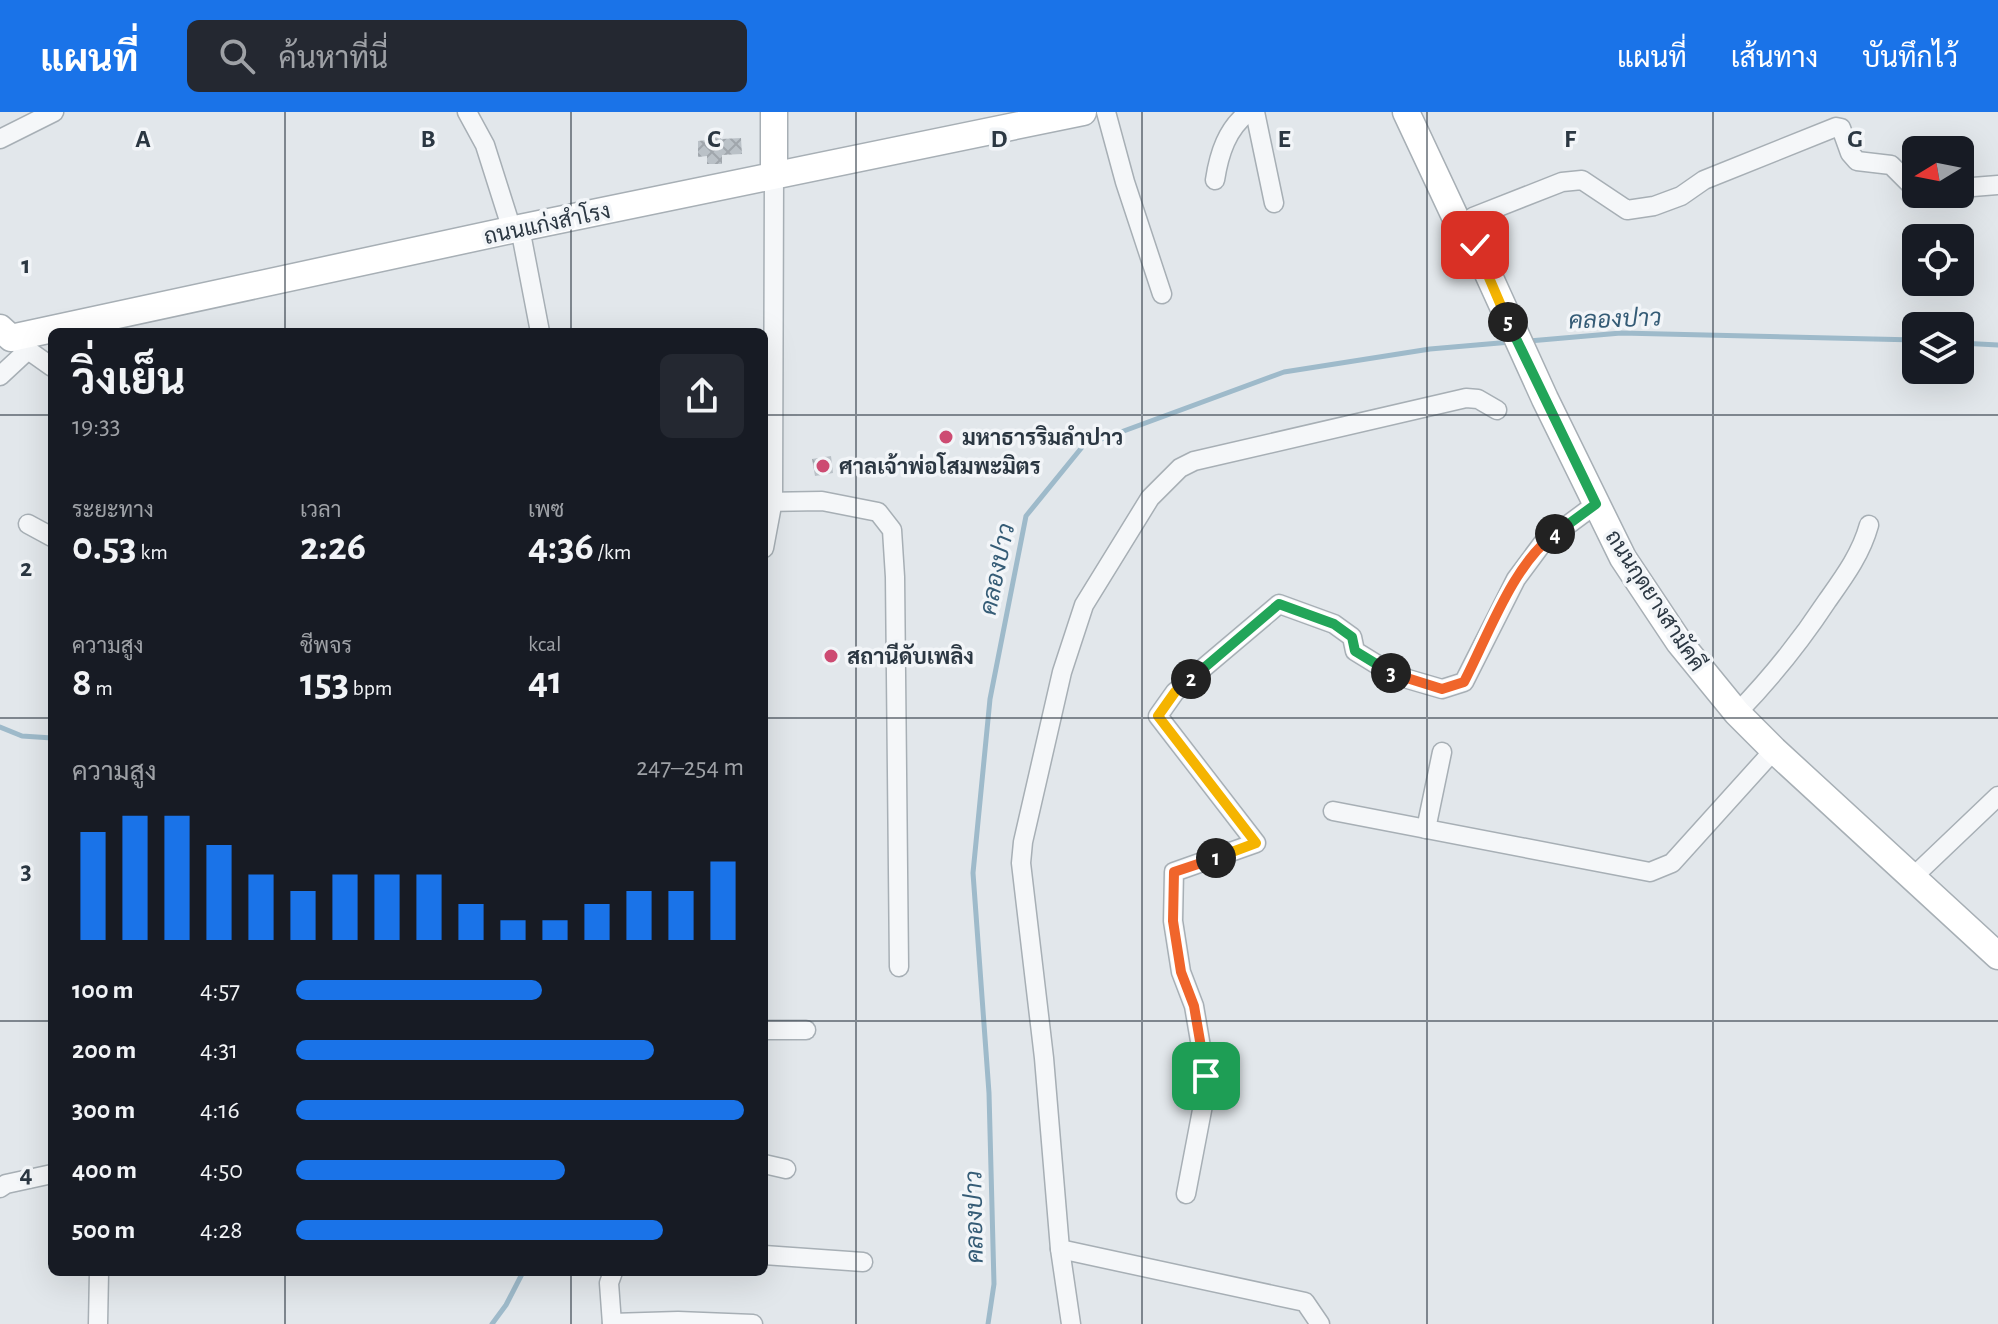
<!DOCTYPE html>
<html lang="th">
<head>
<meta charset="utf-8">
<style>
	body { margin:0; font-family:"Alegreya Sans",Sarabun,sans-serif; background:#242831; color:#f1f3f6; height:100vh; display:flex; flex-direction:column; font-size:30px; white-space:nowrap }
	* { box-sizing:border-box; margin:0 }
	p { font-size:26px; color:#9ea1a6 }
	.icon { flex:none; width:44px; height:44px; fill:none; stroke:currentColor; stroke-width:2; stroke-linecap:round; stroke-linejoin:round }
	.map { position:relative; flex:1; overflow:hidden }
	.sheet { position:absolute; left:48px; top:216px; width:720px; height:948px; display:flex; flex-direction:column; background:#171b24; border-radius:12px; box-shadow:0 8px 32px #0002 }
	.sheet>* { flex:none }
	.needle { width:52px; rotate:260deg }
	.buttons { position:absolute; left:1902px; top:24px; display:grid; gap:16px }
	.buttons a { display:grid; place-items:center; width:72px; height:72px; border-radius:12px; background:#171b24; box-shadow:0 8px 32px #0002; font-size:40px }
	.pin { position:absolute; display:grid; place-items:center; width:68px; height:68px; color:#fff; margin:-34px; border-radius:16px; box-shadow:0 4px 12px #0006 }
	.km { position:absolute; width:40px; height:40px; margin:-20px; border-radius:50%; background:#222; color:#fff; font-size:22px; line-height:40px; text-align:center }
	.round { display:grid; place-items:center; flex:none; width:84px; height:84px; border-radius:12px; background:#242831 }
	.overview { display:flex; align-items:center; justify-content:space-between; height:136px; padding:0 24px }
	h1 { font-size:44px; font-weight:700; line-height:60px }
	.metrics { display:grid; grid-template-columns:repeat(3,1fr); gap:12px; height:136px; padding:8px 24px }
	.metrics div { display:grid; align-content:center }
	.metrics b { font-size:40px; font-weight:700 }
	.metrics small { font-size:22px; font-weight:400 }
	.metrics p { font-size:22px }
	.chart { height:224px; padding:16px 24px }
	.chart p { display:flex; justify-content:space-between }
	.chart svg { width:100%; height:144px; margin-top:8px; stroke:#1a73e8; stroke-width:6 }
	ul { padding:0 24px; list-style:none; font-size:26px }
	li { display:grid; grid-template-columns:128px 96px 1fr; align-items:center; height:60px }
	li i { height:20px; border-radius:10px; background:#1a73e8 }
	header { display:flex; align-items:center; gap:48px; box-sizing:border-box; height:112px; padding:0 40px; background:#1a73e8; color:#fff }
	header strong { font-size:38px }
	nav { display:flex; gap:44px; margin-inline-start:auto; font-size:28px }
	.search { width:560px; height:72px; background:#242831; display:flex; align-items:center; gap:20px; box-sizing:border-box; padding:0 28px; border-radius:12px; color:#9ea1a6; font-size:30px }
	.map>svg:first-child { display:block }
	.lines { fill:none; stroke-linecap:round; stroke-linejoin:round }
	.stream { stroke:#9ebaca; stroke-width:5 }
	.building { fill:url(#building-cross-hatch) }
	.street-casing { stroke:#a7afb5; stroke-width:21 }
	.secondary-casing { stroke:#a7afb5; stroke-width:29 }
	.street { stroke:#f5f7f9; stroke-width:18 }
	.secondary { stroke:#fff; stroke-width:26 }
	.split-1-casing { stroke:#fff; stroke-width:16 }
	.split-2-casing { stroke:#fff; stroke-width:16 }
	.split-3-casing { stroke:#fff; stroke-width:16 }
	.split-4-casing { stroke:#fff; stroke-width:16 }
	.split-5-casing { stroke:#fff; stroke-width:16 }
	.split-6-casing { stroke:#fff; stroke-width:16 }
	.split-1 { stroke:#f0652b; stroke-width:10 }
	.split-2 { stroke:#f5b400; stroke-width:10 }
	.split-3 { stroke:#22a559; stroke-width:10 }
	.split-4 { stroke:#f0652b; stroke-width:10 }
	.split-5 { stroke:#22a559; stroke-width:10 }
	.split-6 { stroke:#f5b400; stroke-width:10 }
	.grid { fill:none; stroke:#2b3742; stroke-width:2; stroke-opacity:0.55 }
	.poi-dot { fill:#cd4b72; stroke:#f2f5f8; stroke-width:3 }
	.labels { text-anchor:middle; stroke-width:7; stroke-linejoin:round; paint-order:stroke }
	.street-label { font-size:22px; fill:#2b3742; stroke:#f2f5f8 }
	.poi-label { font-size:22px; font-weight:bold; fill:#2b3742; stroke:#f2f5f8; text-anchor:start }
	.water-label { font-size:24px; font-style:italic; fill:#355c76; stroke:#f2f5f8 }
	.grid-label { font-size:26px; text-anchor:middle; font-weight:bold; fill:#2b3742; stroke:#f2f5f8; stroke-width:7; stroke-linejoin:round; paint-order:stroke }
</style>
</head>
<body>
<header>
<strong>แผนที่</strong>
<div class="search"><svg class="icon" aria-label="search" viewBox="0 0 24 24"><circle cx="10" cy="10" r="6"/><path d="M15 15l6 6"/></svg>ค้นหาที่นี่</div>
<nav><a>แผนที่</a><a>เส้นทาง</a><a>บันทึกไว้</a></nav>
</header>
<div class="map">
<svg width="1998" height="1212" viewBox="0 0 1998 1212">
	<defs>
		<pattern id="building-cross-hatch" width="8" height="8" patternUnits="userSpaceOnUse" patternTransform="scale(2)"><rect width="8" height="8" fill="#bac1c7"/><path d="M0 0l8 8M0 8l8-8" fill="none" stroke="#a0a6ac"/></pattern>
	</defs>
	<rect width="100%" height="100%" fill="#e2e7eb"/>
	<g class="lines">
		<g class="stream">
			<path d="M 1529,229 L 1621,221 L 1916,228"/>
			<path d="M 1960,231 L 1998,233"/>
			<path d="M 0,615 L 22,624 L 52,626"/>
			<path d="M 492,1212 L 506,1193 L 523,1160"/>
			<path d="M 988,1212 L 994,1172 L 989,981 L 973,761 L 990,587 L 1026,404 L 1083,334 L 1284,260 L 1430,237 L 1511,230"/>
		</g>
	</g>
	<g class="building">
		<path d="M 720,19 L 721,27 L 741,26 L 742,42 L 722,43 L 722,52 L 707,52 L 707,44 L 698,45 L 698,29 L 707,28 L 706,20 Z"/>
		<path d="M 831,344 L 833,361 L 815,364 L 812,347 Z"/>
	</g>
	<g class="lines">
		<defs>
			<g id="street">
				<path d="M 467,0 L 485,33 L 512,118"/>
				<path d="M 1106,0 L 1125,70 L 1162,182"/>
				<path d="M 1255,0 L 1274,91"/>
				<path d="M 0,27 L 54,0"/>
				<path d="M 1215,68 C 1219,42 1227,16 1249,0"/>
				<path d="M 1960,76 L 1998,73"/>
				<path d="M 1473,105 L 1562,70 L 1582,68 L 1627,98 L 1654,94 L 1681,84 L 1704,68 L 1836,15 L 1841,16 L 1850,41 L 1857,49 L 1891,53 L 1911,73 L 1916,75"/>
				<path d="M 520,116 L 540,220"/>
				<path d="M 11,226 L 52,255"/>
				<path d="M 0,264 L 28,238"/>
				<path d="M 764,390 L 822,389 L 878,400 L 892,418 L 895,465 L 899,855"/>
				<path d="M 28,412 L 52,425"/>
				<path d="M 764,436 L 773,388 L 774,63"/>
				<path d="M 1737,601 C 1771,566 1800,530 1827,489 C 1844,465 1861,442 1869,413"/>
				<path d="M 1333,699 L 1650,760 L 1672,751 L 1774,638"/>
				<path d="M 1426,717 L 1442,640"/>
				<path d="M 1913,765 L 1998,684"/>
				<path d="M 764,918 L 806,918"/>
				<path d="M 764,1052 L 786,1057"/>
				<path d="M 0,1076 L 6,1072 L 52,1062"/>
				<path d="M 1186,1082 L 1203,993 L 1206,964 L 1194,894 L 1181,860 L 1173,809 L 1174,760 L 1256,731 L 1158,604 L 1175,580 L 1279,492 L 1334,512 L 1352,525 L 1355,539 L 1394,563 L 1442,577 L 1464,570 L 1516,467 L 1542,432 L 1596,392"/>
				<path d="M 1060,1137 L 1305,1190 L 1320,1212"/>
				<path d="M 764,1143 L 863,1150"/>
				<path d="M 612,1211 L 678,1209 L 753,1212"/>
				<path d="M 98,1212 L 99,1160"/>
				<path d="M 612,1212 L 609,1171 L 613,1160"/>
				<path d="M 1071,1212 L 1060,1137 L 1044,946 L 1021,751 L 1023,730 L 1062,560 L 1084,493 L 1150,386 L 1180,356 L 1194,349 L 1466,286 L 1478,287 L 1497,298"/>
			</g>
			<g id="secondary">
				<path d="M 1406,0 L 1458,111 L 1475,133 L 1545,287 L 1623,446 L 1679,530 L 1737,601 L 1774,638 L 1998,844"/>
				<path d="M 774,63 L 774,0"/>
				<path d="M 0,216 L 11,226 L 520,116 L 1083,0"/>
			</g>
		</defs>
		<use href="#street" class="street-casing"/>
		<use href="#secondary" class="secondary-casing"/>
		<use href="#street" class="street"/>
		<use href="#secondary" class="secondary"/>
	</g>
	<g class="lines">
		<defs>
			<path id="split-1" d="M 1206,964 L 1194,894 L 1181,860 L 1173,809 L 1174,760 L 1216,746"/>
			<path id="split-2" d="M 1191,567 L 1175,580 L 1158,604 L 1256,731 L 1216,746"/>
			<path id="split-3" d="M 1191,567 L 1279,492 L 1334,512 L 1352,525 L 1355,539 L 1391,561"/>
			<path id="split-4" d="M 1391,561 L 1442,577 L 1464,570 C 1488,524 1513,452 1555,422"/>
			<path id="split-5" d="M 1508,210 L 1596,392 L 1555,422"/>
			<path id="split-6" d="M 1475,133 L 1508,210"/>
		</defs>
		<use href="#split-1" class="split-1-casing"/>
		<use href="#split-2" class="split-2-casing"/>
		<use href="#split-3" class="split-3-casing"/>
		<use href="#split-4" class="split-4-casing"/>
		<use href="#split-5" class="split-5-casing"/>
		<use href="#split-6" class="split-6-casing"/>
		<use href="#split-1" class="split-1"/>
		<use href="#split-2" class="split-2"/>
		<use href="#split-3" class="split-3"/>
		<use href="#split-4" class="split-4"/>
		<use href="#split-5" class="split-5"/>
		<use href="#split-6" class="split-6"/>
	</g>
	<path class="grid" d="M 285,0 L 285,220M 571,0 L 571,220M 856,0 L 856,1212M 1142,0 L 1142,1212M 1427,0 L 1427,1212M 1713,0 L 1713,1212M 0,303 L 52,303M 764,303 L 1998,303M 0,606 L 52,606M 764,606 L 1998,606M 0,909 L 52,909M 764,909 L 1998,909M 285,1160 L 285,1212M 571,1160 L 571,1212"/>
	<g class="poi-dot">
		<circle cx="946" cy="325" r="8"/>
		<circle cx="823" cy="354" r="8"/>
		<circle cx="831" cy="544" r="8"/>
	</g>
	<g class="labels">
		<g class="street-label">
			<text transform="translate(547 111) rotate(-12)" y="8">ถนนแก่งสำโรง</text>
			<text transform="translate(1656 488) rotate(57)" y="8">ถนนกุดยางสามัคคี</text>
		</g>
		<g class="poi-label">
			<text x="962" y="333">มหาธารริมลำปาว</text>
			<text x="839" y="362">ศาลเจ้าพ่อโสมพะมิตร</text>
			<text x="847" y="552">สถานีดับเพลิง</text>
		</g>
		<g class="water-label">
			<text transform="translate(1615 207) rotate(-2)" y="8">คลองปาว</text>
			<text transform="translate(997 457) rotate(-78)" y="8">คลองปาว</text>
			<text transform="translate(974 1105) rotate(-91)" y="8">คลองปาว</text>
		</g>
	</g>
	<g class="grid-label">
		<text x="143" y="35">A</text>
		<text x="428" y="35">B</text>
		<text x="714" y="35">C</text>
		<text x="999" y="35">D</text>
		<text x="1284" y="35">E</text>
		<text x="1570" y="35">F</text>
		<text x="1855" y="35">G</text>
		<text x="26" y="161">1</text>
		<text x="26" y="464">2</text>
		<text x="26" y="767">3</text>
		<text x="26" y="1070">4</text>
	</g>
</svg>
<div class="buttons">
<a><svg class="needle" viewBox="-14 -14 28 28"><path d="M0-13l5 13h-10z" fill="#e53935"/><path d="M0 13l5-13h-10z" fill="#9ea1a6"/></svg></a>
<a><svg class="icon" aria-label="locate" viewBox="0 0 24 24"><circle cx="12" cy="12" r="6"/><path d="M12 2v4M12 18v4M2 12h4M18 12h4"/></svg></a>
<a><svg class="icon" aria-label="layers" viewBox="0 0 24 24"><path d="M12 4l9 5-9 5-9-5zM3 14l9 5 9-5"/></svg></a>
</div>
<div class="pin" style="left:1206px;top:964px;background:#1e9e55"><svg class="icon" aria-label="arrive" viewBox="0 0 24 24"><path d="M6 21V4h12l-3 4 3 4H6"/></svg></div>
<div class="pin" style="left:1475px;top:133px;background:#d93025"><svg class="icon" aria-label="check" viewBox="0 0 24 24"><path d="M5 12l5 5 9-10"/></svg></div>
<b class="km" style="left:1216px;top:746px">1</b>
<b class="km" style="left:1191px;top:567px">2</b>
<b class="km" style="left:1391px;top:561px">3</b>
<b class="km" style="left:1555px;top:422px">4</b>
<b class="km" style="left:1508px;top:210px">5</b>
<section class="sheet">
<div class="overview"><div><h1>วิ่งเย็น</h1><p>19:33</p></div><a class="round"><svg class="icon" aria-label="share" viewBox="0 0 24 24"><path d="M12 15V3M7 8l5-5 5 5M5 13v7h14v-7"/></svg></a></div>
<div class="metrics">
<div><p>ระยะทาง</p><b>0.53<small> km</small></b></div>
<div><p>เวลา</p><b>2:26</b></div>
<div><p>เพซ</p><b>4:36<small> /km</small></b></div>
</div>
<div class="metrics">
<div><p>ความสูง</p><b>8<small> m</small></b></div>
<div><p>ชีพจร</p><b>153<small> bpm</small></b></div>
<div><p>kcal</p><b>41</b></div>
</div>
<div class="chart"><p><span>ความสูง</span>247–254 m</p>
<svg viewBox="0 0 160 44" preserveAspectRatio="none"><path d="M5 44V11M15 44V6M25 44V6M35 44V15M45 44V24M55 44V29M65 44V24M75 44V24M85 44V24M95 44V33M105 44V38M115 44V38M125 44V33M135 44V29M145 44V29M155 44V20"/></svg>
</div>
<ul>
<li><b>100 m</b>4:57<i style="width:55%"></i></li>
<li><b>200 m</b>4:31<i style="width:80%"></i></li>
<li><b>300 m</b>4:16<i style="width:100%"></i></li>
<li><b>400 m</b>4:50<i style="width:60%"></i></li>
<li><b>500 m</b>4:28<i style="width:82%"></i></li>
</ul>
</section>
</div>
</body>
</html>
